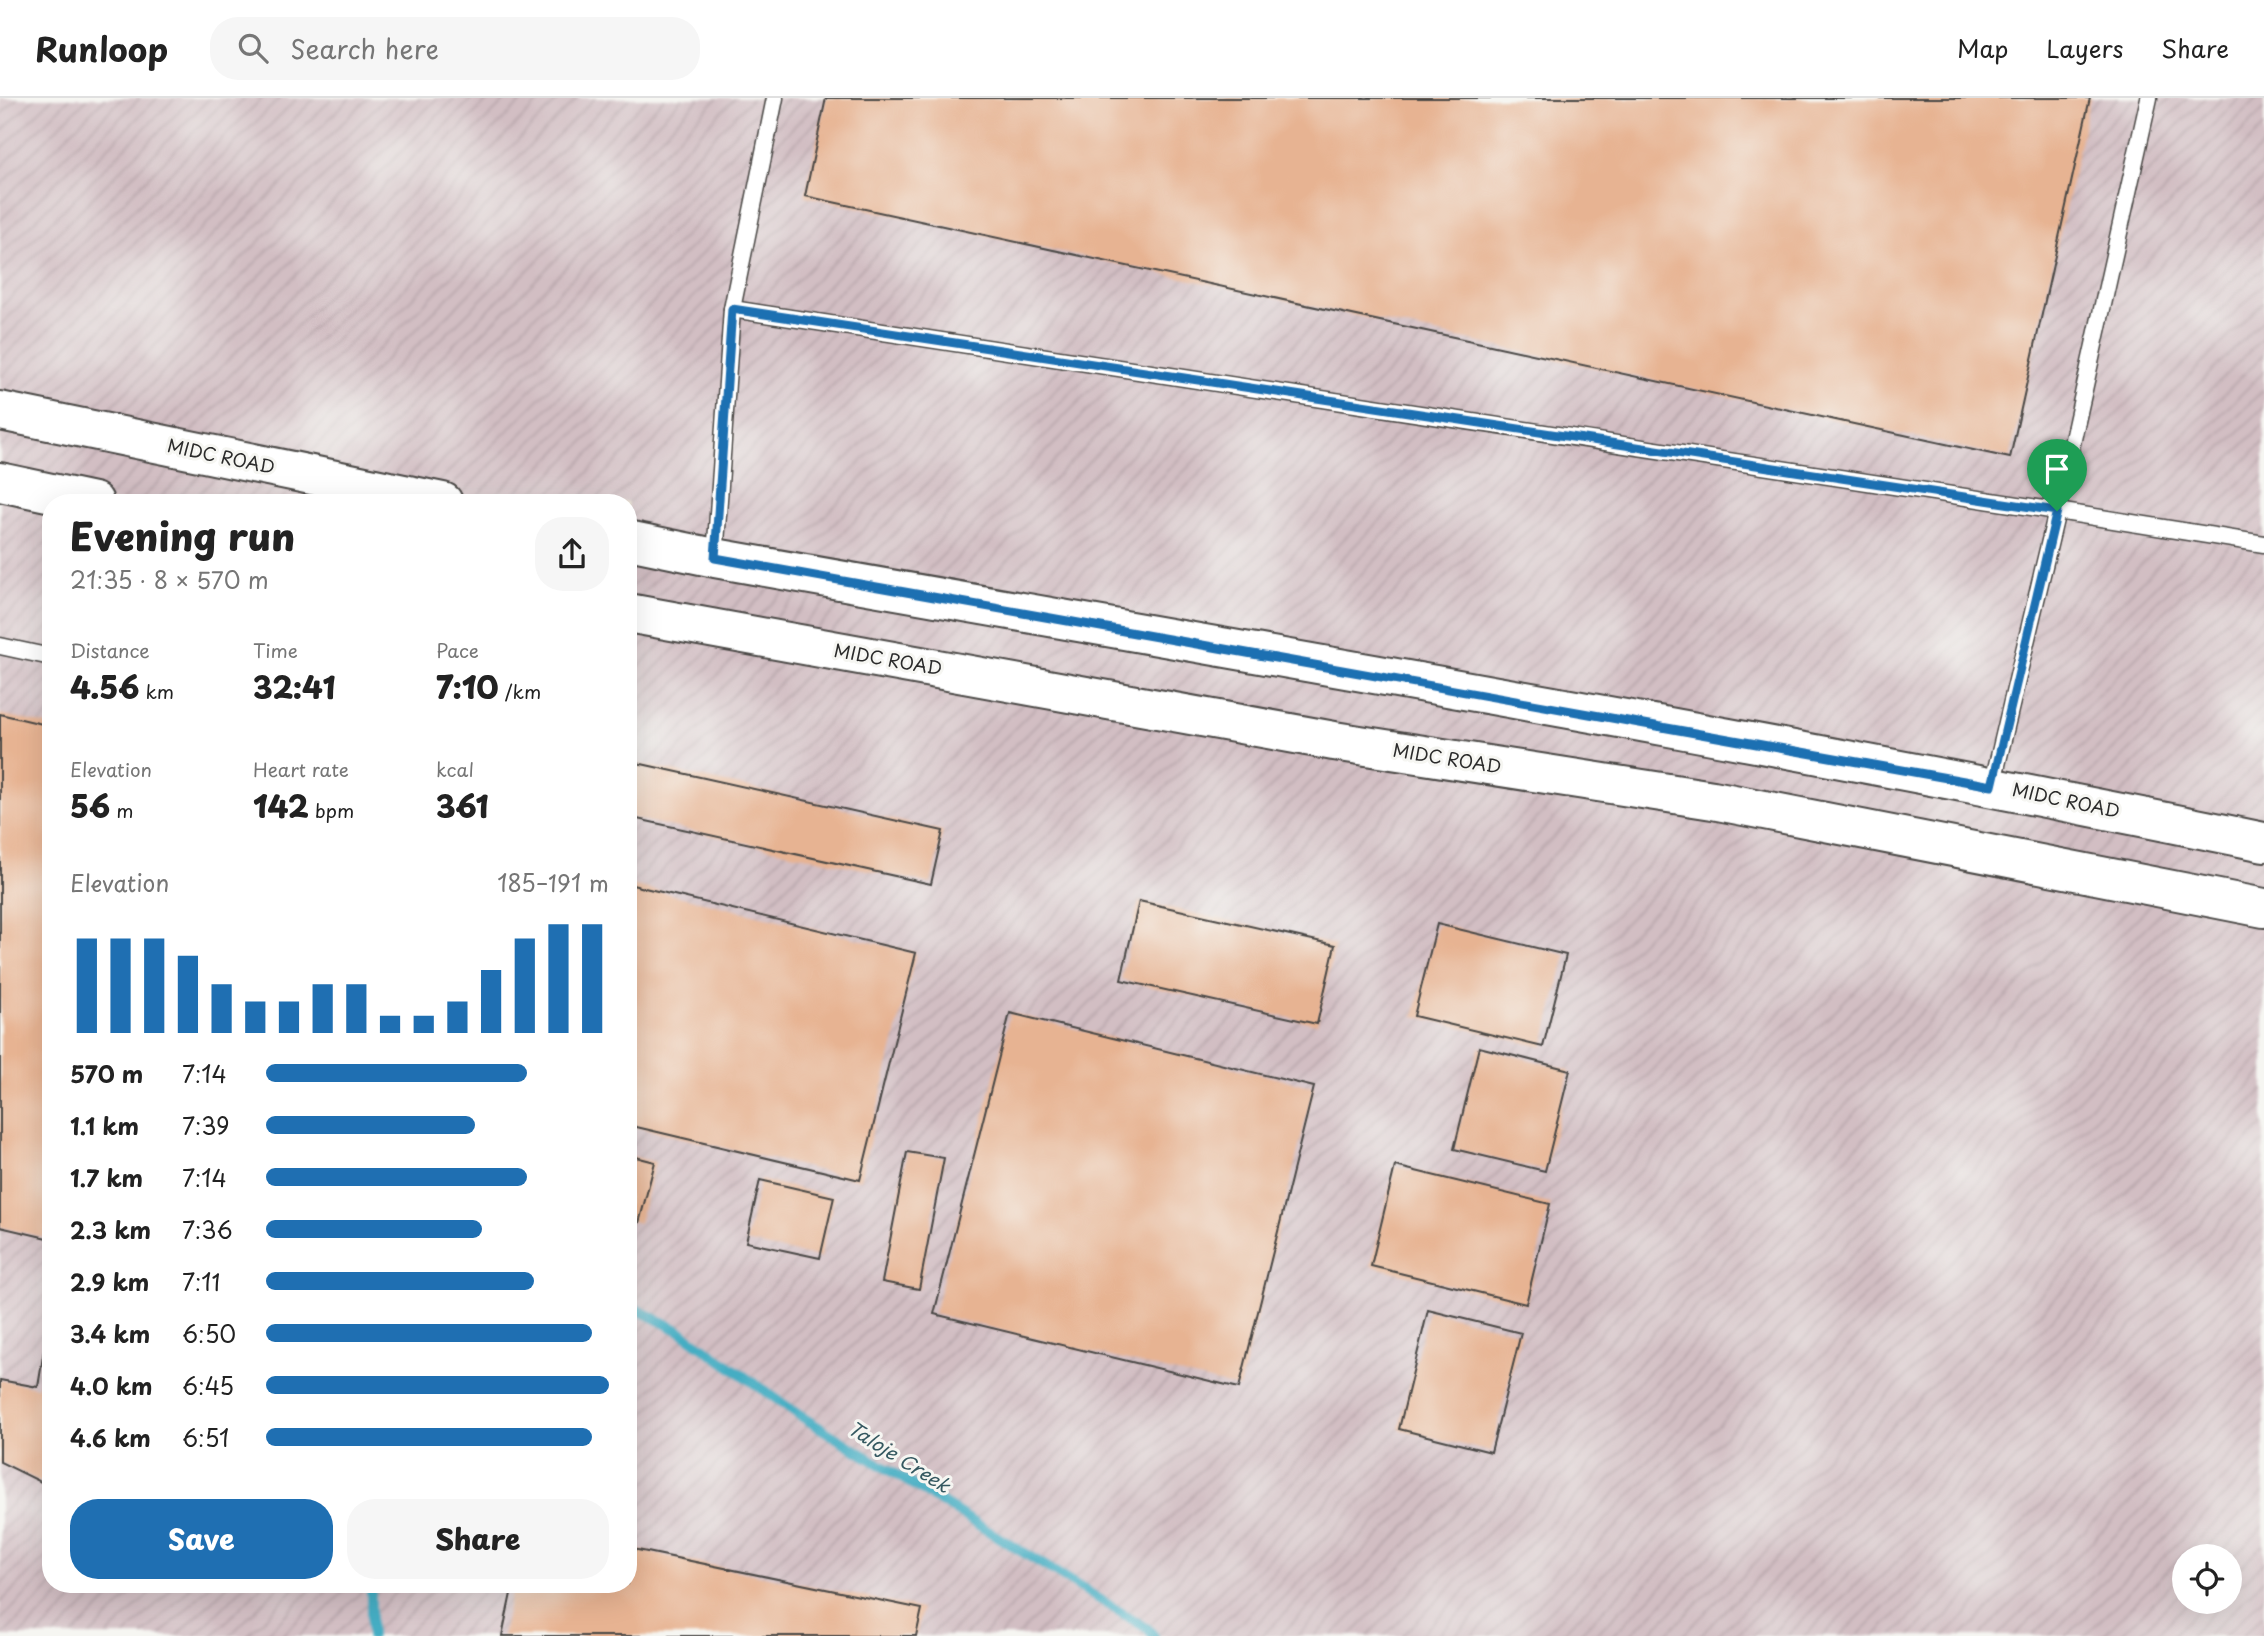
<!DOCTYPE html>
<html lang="en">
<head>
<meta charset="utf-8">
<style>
	body { margin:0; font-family:"Playpen Sans",sans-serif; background:#f6f6f6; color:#222; height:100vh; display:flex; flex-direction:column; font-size:26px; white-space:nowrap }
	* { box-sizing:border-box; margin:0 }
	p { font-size:23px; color:#767676 }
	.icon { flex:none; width:38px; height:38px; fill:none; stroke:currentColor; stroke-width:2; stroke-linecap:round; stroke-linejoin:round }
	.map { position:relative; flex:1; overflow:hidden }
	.details { position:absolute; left:42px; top:396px; width:595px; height:1099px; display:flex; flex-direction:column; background:#fff; border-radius:28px; box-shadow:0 7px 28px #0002 }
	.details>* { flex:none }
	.controls { position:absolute; left:2172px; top:1446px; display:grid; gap:14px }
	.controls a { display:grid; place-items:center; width:70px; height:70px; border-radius:50%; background:#fff; box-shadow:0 7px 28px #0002; font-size:35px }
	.pin { position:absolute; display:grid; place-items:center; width:60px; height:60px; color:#fff; margin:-72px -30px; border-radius:50% 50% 50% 0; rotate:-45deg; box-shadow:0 0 7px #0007 }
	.pin .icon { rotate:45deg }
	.round { display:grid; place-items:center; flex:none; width:74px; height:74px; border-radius:28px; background:#f6f6f6 }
	.head { display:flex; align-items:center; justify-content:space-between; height:119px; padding:0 28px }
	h1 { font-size:38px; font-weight:800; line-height:52px }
	.figures { display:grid; grid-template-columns:repeat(3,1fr); gap:10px; height:119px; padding:7px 28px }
	.figures div { display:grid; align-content:center }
	.figures b { font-size:30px; font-weight:800 }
	.figures small { font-size:19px; font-weight:400 }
	.figures p { font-size:19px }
	.chart { height:196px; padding:14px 28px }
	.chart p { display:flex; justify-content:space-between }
	.chart svg { width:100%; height:126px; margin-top:7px; stroke:#1f6fb2; stroke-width:6 }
	.button { display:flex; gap:14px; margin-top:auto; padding:14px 28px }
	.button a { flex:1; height:80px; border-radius:28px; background:#1f6fb2; color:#fff; font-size:28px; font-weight:800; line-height:80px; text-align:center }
	.button a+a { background:#f6f6f6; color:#222 }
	ul { padding:0 28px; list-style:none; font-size:23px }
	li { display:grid; grid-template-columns:112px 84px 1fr; align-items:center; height:52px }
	li i { height:18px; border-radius:9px; background:#1f6fb2 }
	header { display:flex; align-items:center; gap:42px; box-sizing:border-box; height:98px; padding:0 35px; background:#fff; border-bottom:2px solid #e0e0e0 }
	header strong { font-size:33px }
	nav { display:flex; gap:38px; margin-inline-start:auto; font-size:24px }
	.search { width:490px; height:63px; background:#f6f6f6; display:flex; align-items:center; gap:18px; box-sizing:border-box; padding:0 24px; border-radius:28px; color:#767676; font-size:26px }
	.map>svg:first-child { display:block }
	.industrial { fill:url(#industrial-furrows); fill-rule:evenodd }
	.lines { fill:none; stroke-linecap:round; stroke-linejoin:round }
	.stream { stroke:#44adc3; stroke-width:10 }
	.building { fill:#e7b392 }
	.lane-casing { stroke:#494744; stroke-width:19 }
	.secondary-casing { stroke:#494744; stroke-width:42 }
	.lane { stroke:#fff; stroke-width:16 }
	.secondary { stroke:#fff; stroke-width:38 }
	.route-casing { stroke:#fff; stroke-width:14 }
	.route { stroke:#1f6fb2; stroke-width:9 }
	.labels { text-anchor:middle; stroke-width:6; stroke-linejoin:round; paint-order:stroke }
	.street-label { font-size:18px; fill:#2b2b2b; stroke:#f6f6f2 }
	.water-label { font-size:19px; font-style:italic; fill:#345860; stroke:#f6f6f2 }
</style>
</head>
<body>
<header>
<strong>Runloop</strong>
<div class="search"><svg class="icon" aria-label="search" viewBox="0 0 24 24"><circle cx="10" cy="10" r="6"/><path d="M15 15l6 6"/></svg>Search here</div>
<nav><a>Map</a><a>Layers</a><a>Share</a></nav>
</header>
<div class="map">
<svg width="2264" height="1538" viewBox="0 0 2264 1538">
	<defs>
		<pattern id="industrial-furrows" width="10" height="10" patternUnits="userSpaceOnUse" patternTransform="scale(1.75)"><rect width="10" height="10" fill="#d2bec3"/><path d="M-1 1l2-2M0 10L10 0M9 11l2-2" fill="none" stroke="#b4a3a8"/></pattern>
	</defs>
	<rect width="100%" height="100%" fill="#f6f6f2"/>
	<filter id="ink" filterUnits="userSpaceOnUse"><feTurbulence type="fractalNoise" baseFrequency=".0143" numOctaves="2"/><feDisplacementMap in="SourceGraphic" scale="14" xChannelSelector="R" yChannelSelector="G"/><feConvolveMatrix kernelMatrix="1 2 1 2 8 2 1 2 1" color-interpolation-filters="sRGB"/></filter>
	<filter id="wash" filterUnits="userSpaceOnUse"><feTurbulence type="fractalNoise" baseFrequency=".00686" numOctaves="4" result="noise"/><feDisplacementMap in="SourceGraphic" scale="28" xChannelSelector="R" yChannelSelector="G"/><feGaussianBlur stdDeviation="1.57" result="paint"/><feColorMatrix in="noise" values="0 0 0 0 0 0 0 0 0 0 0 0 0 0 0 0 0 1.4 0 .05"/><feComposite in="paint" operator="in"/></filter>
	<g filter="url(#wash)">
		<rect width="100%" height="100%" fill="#f0e7d1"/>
		<path class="industrial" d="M 0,0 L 2264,0 L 2264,1538 L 0,1538 ZM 51,404 L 628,404 L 628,1486 L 51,1486 ZM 2184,1458 L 2230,1458 L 2230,1503 L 2184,1503 Z"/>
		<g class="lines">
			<g class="stream">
				<path d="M 628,1207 L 680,1233 L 799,1317 L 1148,1531 L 1154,1538"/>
				<path d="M 371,1486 L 371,1538"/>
			</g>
		</g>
		<g id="blocks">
			<g class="building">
				<path d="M 826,0 L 2090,0 L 2010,360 L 805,98 Z"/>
				<path d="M 0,616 L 51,628 L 51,1141 L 0,1129 Z"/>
				<path d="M 628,663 L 943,733 L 931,786 L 628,719 Z"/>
				<path d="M 628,786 L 916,855 L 860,1082 L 628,1027 Z"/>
				<path d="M 1139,803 L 1335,847 L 1317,926 L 1121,882 Z"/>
				<path d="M 1437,826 L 1566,857 L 1543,949 L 1414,918 Z"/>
				<path d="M 1010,915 L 1314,989 L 1239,1290 L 934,1216 Z"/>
				<path d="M 1479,949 L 1570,972 L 1545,1073 L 1454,1051 Z"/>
				<path d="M 907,1054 L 944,1060 L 919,1191 L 882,1184 Z"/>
				<path d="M 628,1057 L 655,1064 L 639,1125 L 628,1122 Z"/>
				<path d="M 1395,1068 L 1550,1106 L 1526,1206 L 1371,1168 Z"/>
				<path d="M 760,1082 L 834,1099 L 820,1160 L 746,1144 Z"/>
				<path d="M 1428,1212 L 1521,1235 L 1491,1354 L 1399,1331 Z"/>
				<path d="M 49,1222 L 51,1222 L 51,1389 L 0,1364 L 0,1282 L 38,1289 Z"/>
				<path d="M 628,1450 L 922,1511 L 916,1538 L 502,1538 L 513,1486 L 628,1486 Z"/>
			</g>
		</g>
	</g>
	<g filter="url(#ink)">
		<use href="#blocks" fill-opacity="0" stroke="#494744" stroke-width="2"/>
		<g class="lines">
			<defs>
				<g id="lane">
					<path d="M 732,211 L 2057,413 L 2264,446"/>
					<path d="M 715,460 L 732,211 L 775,0"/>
					<path d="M 0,548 L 51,559"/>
					<path d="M 1992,688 L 2057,413 L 2149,0"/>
				</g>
				<g id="secondary">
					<path d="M 0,313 L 443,404"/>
					<path d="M 0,384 L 94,404"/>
					<path d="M 628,442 L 715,460 C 1232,552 1750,638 2264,744"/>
					<path d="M 628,515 L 1334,643 L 1713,702 L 2264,810"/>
				</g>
			</defs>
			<use href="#lane" class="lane-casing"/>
			<use href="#secondary" class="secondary-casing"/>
			<use href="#lane" class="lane"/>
			<use href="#secondary" class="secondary"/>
		</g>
	</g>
	<g class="lines" filter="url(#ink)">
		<defs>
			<path id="route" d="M 732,211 L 2057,413 L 1992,688 L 715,460 Z"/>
		</defs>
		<use href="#route" class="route-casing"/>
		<use href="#route" class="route"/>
	</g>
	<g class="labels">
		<g class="street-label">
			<text transform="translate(221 359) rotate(12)" y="6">MIDC ROAD</text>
			<text transform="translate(888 562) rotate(10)" y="6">MIDC ROAD</text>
			<text transform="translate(1447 661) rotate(9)" y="6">MIDC ROAD</text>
			<text transform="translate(2066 703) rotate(12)" y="6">MIDC ROAD</text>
		</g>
		<g class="water-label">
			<text transform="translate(899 1359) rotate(32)" y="7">Taloje Creek</text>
		</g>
	</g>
</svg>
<div class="controls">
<a><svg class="icon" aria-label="locate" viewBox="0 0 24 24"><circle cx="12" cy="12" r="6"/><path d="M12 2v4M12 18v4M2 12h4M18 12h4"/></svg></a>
</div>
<div class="pin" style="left:2057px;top:413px;background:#1e9e55"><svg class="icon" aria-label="arrive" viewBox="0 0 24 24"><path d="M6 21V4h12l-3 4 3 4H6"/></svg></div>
<section class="details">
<div class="head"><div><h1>Evening run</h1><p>21:35 · 8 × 570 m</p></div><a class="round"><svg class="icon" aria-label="share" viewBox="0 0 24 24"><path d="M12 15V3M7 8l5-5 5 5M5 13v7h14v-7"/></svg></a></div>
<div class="figures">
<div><p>Distance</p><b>4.56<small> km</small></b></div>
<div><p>Time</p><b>32:41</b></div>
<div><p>Pace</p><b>7:10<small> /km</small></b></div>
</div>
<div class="figures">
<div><p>Elevation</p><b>56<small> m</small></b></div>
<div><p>Heart rate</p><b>142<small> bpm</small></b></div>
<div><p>kcal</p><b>361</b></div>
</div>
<div class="chart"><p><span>Elevation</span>185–191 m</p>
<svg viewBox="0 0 160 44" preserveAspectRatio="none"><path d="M5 44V11M15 44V11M25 44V11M35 44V17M45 44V27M55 44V33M65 44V33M75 44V27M85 44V27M95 44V38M105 44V38M115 44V33M125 44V22M135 44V11M145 44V6M155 44V6"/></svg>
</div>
<ul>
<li><b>570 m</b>7:14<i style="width:76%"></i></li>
<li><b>1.1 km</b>7:39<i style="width:61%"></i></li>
<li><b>1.7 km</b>7:14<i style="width:76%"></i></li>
<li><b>2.3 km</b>7:36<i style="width:63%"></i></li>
<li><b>2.9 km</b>7:11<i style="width:78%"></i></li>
<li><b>3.4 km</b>6:50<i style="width:95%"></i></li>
<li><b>4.0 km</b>6:45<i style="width:100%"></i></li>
<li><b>4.6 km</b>6:51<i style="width:95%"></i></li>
</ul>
<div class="button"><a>Save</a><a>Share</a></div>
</section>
</div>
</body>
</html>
